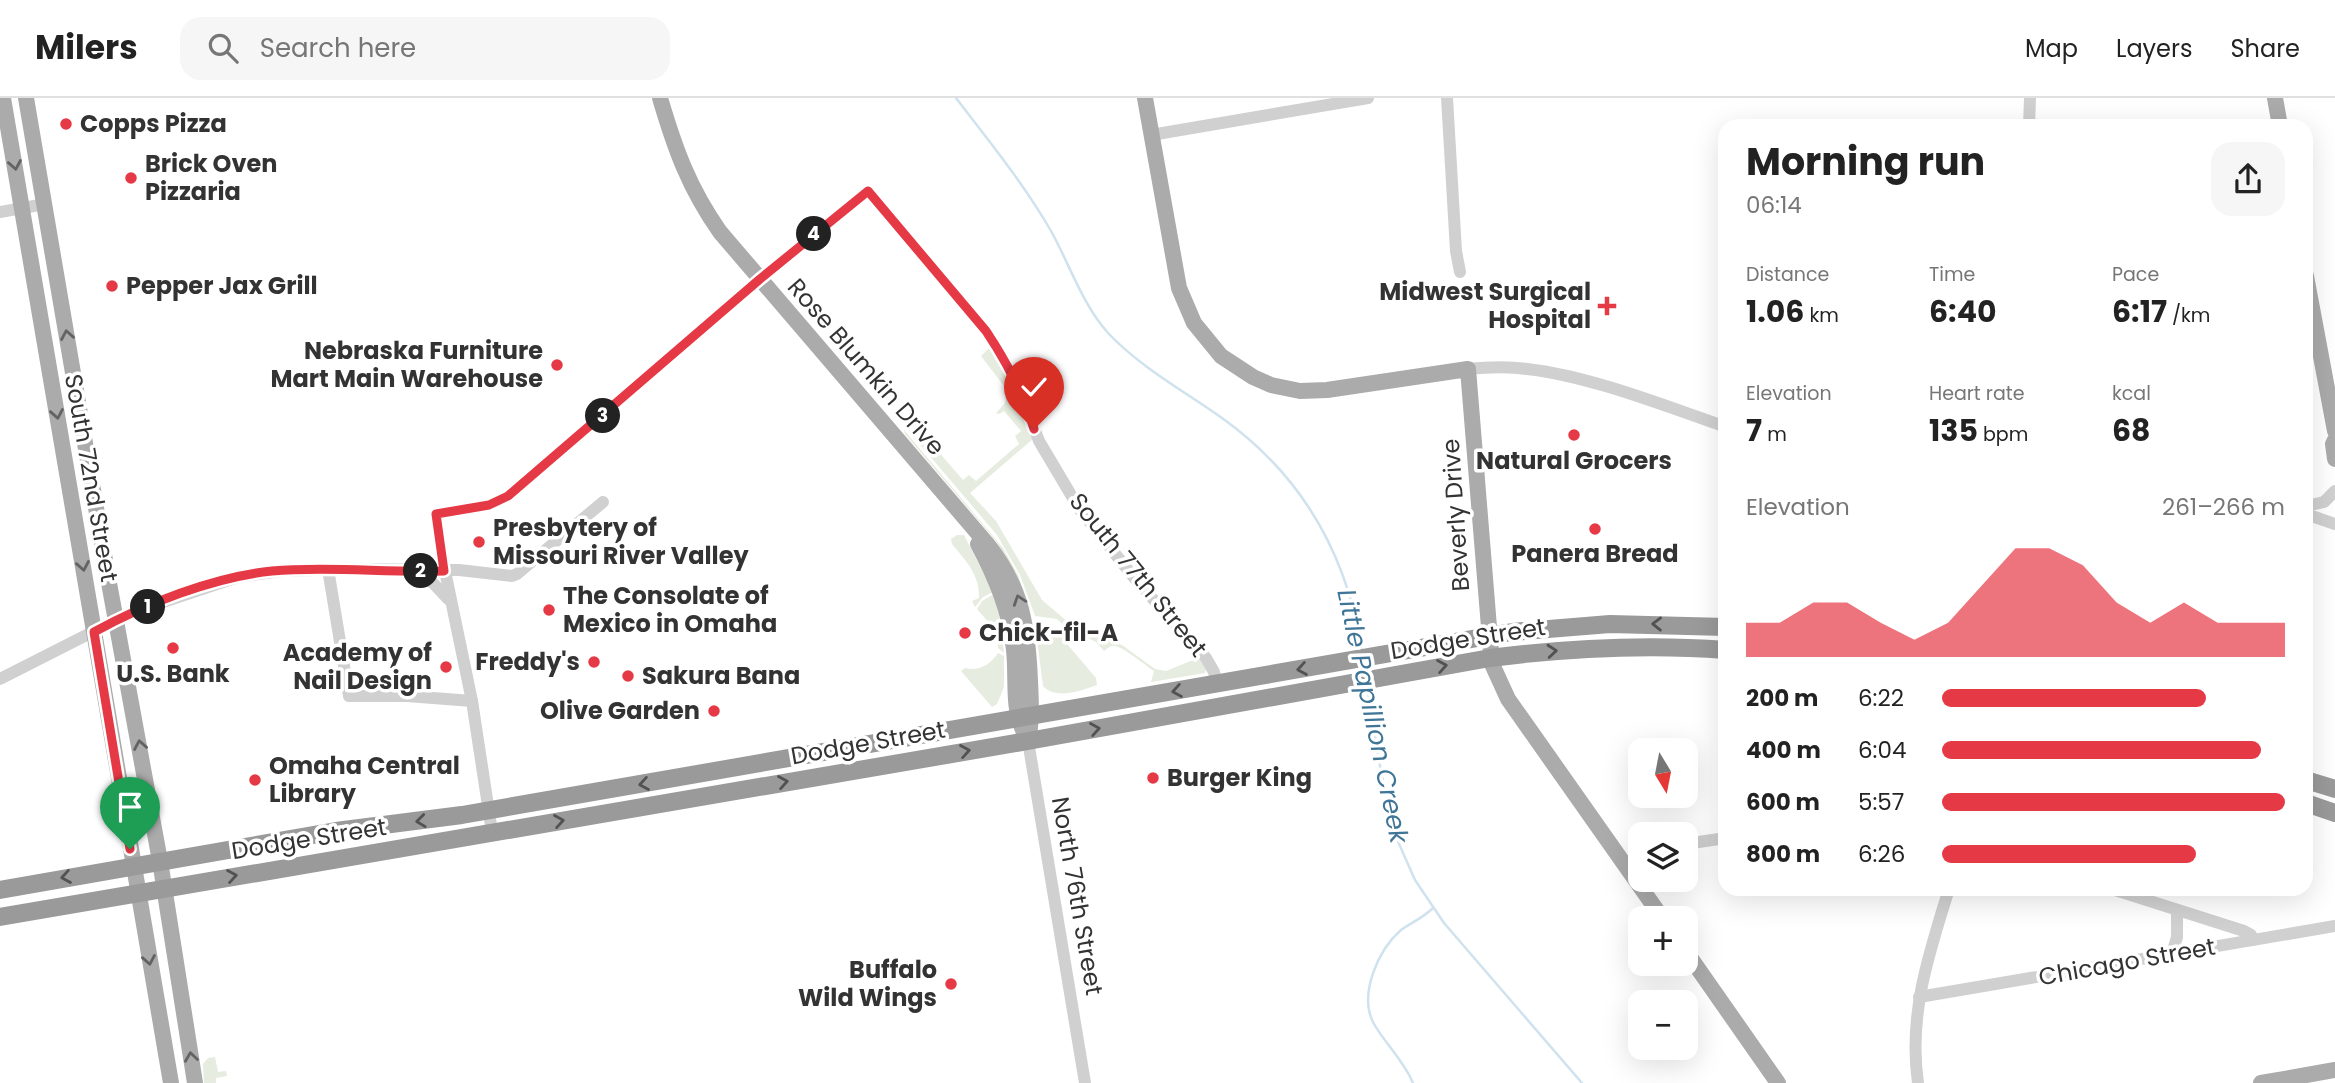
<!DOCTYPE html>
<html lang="en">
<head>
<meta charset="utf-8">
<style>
	body { margin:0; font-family:Poppins,sans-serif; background:#f6f6f6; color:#222; height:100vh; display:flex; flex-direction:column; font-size:26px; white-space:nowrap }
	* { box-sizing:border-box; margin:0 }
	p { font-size:23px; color:#767676 }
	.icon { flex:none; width:38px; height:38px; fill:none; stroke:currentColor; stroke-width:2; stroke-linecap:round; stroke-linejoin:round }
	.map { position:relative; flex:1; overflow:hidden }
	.details { position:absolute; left:1718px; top:21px; width:595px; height:777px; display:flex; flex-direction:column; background:#fff; border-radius:21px; box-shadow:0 7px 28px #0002 }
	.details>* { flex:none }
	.needle { width:46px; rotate:170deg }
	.buttons { position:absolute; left:1628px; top:640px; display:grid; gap:14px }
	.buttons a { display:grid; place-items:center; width:70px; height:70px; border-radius:14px; background:#fff; box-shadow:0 7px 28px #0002; font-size:35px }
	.pin { position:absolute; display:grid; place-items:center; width:60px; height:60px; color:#fff; margin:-72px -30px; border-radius:50% 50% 50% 0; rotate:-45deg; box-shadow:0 0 7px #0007 }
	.pin .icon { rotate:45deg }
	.km { position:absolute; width:35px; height:35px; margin:-18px; border-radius:50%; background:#222; color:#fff; font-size:19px; line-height:35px; text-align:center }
	.round { display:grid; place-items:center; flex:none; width:74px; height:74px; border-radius:21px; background:#f6f6f6 }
	.head { display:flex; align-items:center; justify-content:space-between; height:119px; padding:0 28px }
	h1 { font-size:38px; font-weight:700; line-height:52px }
	.metrics { display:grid; grid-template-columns:repeat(3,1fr); gap:10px; height:119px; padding:7px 28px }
	.metrics div { display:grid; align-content:center }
	.metrics b { font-size:30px; font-weight:700 }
	.metrics small { font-size:19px; font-weight:400 }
	.metrics p { font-size:19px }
	.chart { height:196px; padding:14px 28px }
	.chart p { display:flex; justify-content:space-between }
	.chart svg { width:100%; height:126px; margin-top:7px; fill:#e63946; opacity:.7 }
	ul { padding:0 28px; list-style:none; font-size:23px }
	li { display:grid; grid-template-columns:112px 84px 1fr; align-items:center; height:52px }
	li i { height:18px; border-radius:9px; background:#e63946 }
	header { display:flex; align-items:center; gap:42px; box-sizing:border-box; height:98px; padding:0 35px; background:#fff; border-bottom:2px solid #e0e0e0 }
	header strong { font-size:33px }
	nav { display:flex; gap:38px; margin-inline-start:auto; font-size:24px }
	.search { width:490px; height:63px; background:#f6f6f6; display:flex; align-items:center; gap:18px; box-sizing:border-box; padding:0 24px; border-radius:21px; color:#767676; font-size:26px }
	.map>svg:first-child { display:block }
	.green { fill:#e6ecdf }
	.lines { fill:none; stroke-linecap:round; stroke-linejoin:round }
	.stream { stroke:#cfe2ee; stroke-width:2.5 }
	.minor { stroke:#d0d0d0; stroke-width:12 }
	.major { stroke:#ababab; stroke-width:16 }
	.highway { stroke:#9a9a9a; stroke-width:18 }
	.oneway { stroke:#636363 }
	.oneway2 { stroke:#525252 }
	.route-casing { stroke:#fff; stroke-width:14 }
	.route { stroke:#e63946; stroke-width:9 }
	.poi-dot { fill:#e63946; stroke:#fff; stroke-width:2.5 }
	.labels { text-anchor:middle; stroke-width:7; stroke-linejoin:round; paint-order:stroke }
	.poi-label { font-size:24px; font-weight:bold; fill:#333; stroke:#fff; text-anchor:start }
	.street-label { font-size:24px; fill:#333; stroke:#fff }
	.water-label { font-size:26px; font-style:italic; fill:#3f7597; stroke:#fff }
</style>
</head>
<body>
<header>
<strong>Milers</strong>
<div class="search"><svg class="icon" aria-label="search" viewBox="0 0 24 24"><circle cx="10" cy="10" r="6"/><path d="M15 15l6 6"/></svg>Search here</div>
<nav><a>Map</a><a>Layers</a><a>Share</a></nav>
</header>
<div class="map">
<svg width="2335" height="985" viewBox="0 0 2335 985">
	<rect width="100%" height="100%" fill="#fff"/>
	<g class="green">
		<path d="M 988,251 L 993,252 L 1016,297 L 1033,341 L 970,395 L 996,423 L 1042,502 L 1068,524 L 1122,547 L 1155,571 L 1166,573 L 1198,560 L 1206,570 L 1205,575 L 1151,584 L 1154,573 C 1145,567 1122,548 1114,548 C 1109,548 1108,550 1104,553 L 1096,544 L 1088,540 L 1077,539 L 1057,521 L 1035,518 L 1020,477 L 997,437 L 906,330 L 918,319 L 921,320 L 921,323 L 916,328 L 963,382 L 969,377 L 976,383 L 1019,346 L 1015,338 L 1021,333 L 1004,313 L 999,316 L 996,315 L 1005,305 L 1007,292 L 981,258 Z"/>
		<path d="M 904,332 L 1003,450 L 1018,477 L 1032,516 L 1011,467 L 996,443 L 905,336 Z"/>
		<path d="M 957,437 L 964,437 L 993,494 L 983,499 L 975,509 L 972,503 L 979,500 C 980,477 966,463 952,446 L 951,441 Z"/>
		<path d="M 994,496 L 999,516 L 1004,555 L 998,550 L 997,534 L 977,511 L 982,503 Z"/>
		<path d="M 1046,529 L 1056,533 L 1096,580 L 1097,587 C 1081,593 1056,602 1043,588 L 1036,534 Z"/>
		<path d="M 998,555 L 1004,558 L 1004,589 L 997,606 L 992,609 L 961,573 L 965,570 C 979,574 991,566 998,555 Z"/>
		<path d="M 215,959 L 218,974 L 226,973 L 227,978 L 216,980 L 216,985 L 204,985 L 203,966 L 208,960 Z"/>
	</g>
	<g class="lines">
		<g class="stream">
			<path d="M 956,0 C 989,43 1024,86 1051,133 C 1070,167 1082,206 1108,235 C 1140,269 1184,293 1222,320 C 1303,378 1347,456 1362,553"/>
			<path d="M 1367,588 L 1381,674 L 1396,739 L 1415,782 L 1444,825 L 1582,985"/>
			<path d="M 1413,985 C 1403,961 1386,947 1374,926 C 1358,897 1378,852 1401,832 C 1412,824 1423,820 1433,810"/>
		</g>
		<g class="minor">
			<path d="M 1447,0 L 1456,153 L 1460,174"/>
			<path d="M 2029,28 L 2030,0"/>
			<path d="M 1151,37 L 1368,0"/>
			<path d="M 0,114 L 45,106"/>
			<path d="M 1468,271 C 1488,269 1507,268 1527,271 C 1590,278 1665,308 1726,329"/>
			<path d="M 2306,408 L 2324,404 L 2335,393"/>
			<path d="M 2306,416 L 2335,426"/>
			<path d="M 328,471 L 349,598 L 407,598 L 472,603"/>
			<path d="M 416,476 L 433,485 L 448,501"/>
			<path d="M 1723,552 L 1726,518"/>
			<path d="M 0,581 L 130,515 L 238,479 L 282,473 L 350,471 L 459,472 L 512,478 L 517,476 L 603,404"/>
			<path d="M 1028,643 L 1085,985"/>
			<path d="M 492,734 L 472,603 L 445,473 L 436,416 L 489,407 L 508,398 L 760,181 L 868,93 L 986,233 L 997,250 L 1025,306 L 1039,343 L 1080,412 L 1136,482 L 1206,560 L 1214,574 L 1217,586"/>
			<path d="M 1685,746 L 1726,740"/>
			<path d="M 2112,791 L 2244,833 L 2251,837 L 2253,842"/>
			<path d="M 2172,856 L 2177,839 L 2177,812"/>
			<path d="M 1919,899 L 2335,828"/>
			<path d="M 1918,985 C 1908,917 1929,855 1949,791"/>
		</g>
		<g class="major">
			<path d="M 3,0 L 171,985"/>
			<path d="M 26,0 L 107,474 L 160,763 L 195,985"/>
			<path d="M 660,0 C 675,51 689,90 720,134 L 988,447 C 1022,490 1028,530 1030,583 C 1031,603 1032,623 1028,643"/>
			<path d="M 1145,0 L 1179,190 L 1194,225 L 1221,258 L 1253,279 L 1271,287 L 1300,293 L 1327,292 L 1468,271 L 1492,566 L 1508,601 L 1663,821"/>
			<path d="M 2275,0 L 2280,28"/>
			<path d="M 2306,178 L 2335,333"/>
			<path d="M 2335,342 L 2333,346 L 2335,361"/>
			<path d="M 978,446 C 996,480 1010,513 1014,552 C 1017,578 1012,609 1023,632"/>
			<path d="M 1685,852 L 1778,985"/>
			<path d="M 2261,985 L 2335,972"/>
		</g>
		<g class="highway">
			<path d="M 2306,682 L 2335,691"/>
			<path d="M 2306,705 L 2335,715"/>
			<path d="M 0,792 L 336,733 L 462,717 L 1512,534 L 1610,526 L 1726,529"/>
			<path d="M 0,819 L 1028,643 L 1490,560 C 1568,550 1647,546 1726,552"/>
		</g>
	</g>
	<defs><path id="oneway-chevron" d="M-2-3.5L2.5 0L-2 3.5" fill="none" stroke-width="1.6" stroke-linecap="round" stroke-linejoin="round" transform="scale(1.75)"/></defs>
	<g class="oneway">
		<use href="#oneway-chevron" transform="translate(15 67) rotate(80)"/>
		<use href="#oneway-chevron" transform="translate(67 237) rotate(-100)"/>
		<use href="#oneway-chevron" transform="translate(57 316) rotate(80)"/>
		<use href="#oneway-chevron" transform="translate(83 468) rotate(80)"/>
		<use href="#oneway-chevron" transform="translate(1019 502) rotate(-109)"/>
		<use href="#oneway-chevron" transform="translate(140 647) rotate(-100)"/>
		<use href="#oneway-chevron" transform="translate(149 862) rotate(80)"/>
		<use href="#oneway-chevron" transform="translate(191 959) rotate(-98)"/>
	</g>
	<g class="oneway2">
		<use href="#oneway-chevron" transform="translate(1657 526) rotate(-179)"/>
		<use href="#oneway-chevron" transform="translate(1552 553) rotate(-5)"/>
		<use href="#oneway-chevron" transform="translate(1442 568) rotate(-10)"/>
		<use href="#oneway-chevron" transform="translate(1302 571) rotate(170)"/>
		<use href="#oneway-chevron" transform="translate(1177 593) rotate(170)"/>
		<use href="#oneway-chevron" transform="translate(1095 631) rotate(-10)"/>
		<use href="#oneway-chevron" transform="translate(965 653) rotate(-10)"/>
		<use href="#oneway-chevron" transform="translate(783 684) rotate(-10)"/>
		<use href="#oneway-chevron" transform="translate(644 686) rotate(170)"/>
		<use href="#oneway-chevron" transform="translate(421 723) rotate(173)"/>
		<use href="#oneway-chevron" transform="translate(559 723) rotate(-10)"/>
		<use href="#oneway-chevron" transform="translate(232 778) rotate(-9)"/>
		<use href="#oneway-chevron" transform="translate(66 779) rotate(170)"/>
	</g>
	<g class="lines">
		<defs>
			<path id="route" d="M 130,751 L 94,534 C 145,506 213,479 272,473 C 329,468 387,475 444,473 L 436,416 L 489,407 L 508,398 L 760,181 L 868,93 L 986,233 C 1006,263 1024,297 1034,331"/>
		</defs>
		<use href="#route" class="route-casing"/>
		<use href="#route" class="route"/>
	</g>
	<g class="poi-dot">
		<circle cx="66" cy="26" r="7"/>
		<circle cx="131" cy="80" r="7"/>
		<circle cx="112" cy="188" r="7"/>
		<path d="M1603.5 197.5h7v7h7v7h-7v7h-7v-7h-7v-7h7z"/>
		<circle cx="557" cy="267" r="7"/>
		<circle cx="1574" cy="337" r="7"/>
		<circle cx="1595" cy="431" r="7"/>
		<circle cx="479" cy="444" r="7"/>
		<circle cx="549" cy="512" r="7"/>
		<circle cx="965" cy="535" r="7"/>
		<circle cx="173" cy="550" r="7"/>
		<circle cx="594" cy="564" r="7"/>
		<circle cx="446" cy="569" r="7"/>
		<circle cx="628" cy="578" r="7"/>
		<circle cx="714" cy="613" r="7"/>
		<circle cx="1153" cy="680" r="7"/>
		<circle cx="255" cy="682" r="7"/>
		<circle cx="951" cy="886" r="7"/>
	</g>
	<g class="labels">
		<g class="poi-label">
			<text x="80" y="34">Copps Pizza</text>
			<text x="145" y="74">Brick Oven<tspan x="145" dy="28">Pizzaria</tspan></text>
			<text x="126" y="196">Pepper Jax Grill</text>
			<text x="1591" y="202" text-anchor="end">Midwest Surgical<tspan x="1591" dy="28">Hospital</tspan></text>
			<text x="543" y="261" text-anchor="end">Nebraska Furniture<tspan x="543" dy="28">Mart Main Warehouse</tspan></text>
			<text x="1574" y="371" text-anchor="middle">Natural Grocers</text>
			<text x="493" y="438">Presbytery of<tspan x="493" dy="28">Missouri River Valley</tspan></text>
			<text x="1595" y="464" text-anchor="middle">Panera Bread</text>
			<text x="563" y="506">The Consolate of<tspan x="563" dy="28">Mexico in Omaha</tspan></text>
			<text x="979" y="543">Chick-fil-A</text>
			<text x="432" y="563" text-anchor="end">Academy of<tspan x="432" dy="28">Nail Design</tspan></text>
			<text x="580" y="572" text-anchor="end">Freddy's</text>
			<text x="173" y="584" text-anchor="middle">U.S. Bank</text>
			<text x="642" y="586">Sakura Bana</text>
			<text x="700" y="621" text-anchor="end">Olive Garden</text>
			<text x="269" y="676">Omaha Central<tspan x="269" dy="28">Library</tspan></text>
			<text x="1167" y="688">Burger King</text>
			<text x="937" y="880" text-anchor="end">Buffalo<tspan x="937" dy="28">Wild Wings</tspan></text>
		</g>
		<g class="street-label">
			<text transform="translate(866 269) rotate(49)" y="8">Rose Blumkin Drive</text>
			<text transform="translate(91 380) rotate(80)" y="8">South 72nd Street</text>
			<text transform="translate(1456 417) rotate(-94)" y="8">Beverly Drive</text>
			<text transform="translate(1138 477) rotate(51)" y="8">South 77th Street</text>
			<text transform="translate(1468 541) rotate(-9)" y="8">Dodge Street</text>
			<text transform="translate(868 645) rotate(-10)" y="8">Dodge Street</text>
			<text transform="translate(309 741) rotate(-9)" y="8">Dodge Street</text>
			<text transform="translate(1077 798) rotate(80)" y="8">North 76th Street</text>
			<text transform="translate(2127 864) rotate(-10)" y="8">Chicago Street</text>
		</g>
		<g class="water-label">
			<text transform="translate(1373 618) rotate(78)" y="9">Little Papillion Creek</text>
		</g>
	</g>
</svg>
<div class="buttons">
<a><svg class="needle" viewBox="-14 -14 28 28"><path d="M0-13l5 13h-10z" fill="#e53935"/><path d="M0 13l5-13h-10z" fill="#767676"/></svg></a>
<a><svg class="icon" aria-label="layers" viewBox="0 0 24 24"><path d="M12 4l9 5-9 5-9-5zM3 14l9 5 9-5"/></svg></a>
<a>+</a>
<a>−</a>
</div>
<div class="pin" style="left:130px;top:751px;background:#1e9e55"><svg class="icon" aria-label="arrive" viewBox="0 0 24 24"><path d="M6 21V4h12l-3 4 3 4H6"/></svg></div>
<div class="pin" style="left:1034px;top:331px;background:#d93025"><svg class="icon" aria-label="check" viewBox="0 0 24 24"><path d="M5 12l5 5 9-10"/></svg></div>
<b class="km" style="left:148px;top:509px">1</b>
<b class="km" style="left:421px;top:473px">2</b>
<b class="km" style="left:603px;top:318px">3</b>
<b class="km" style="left:814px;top:136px">4</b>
<section class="details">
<div class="head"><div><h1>Morning run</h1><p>06:14</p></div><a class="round"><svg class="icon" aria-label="share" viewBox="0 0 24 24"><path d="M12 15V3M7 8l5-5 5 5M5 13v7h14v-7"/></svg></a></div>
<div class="metrics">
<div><p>Distance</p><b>1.06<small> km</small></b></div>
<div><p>Time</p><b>6:40</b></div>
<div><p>Pace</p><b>6:17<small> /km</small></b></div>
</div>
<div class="metrics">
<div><p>Elevation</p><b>7<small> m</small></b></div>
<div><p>Heart rate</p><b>135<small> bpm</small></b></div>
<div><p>kcal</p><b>68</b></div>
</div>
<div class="chart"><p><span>Elevation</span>261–266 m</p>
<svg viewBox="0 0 160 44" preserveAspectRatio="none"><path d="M0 44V32L10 32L20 25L30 25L40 32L50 38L60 32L70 19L80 6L90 6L100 12L110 25L120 32L130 25L140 32L150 32L160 32V44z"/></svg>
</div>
<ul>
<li><b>200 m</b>6:22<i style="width:77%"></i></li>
<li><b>400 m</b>6:04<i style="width:93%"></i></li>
<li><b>600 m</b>5:57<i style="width:100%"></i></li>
<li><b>800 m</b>6:26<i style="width:74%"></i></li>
</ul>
</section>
</div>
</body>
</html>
